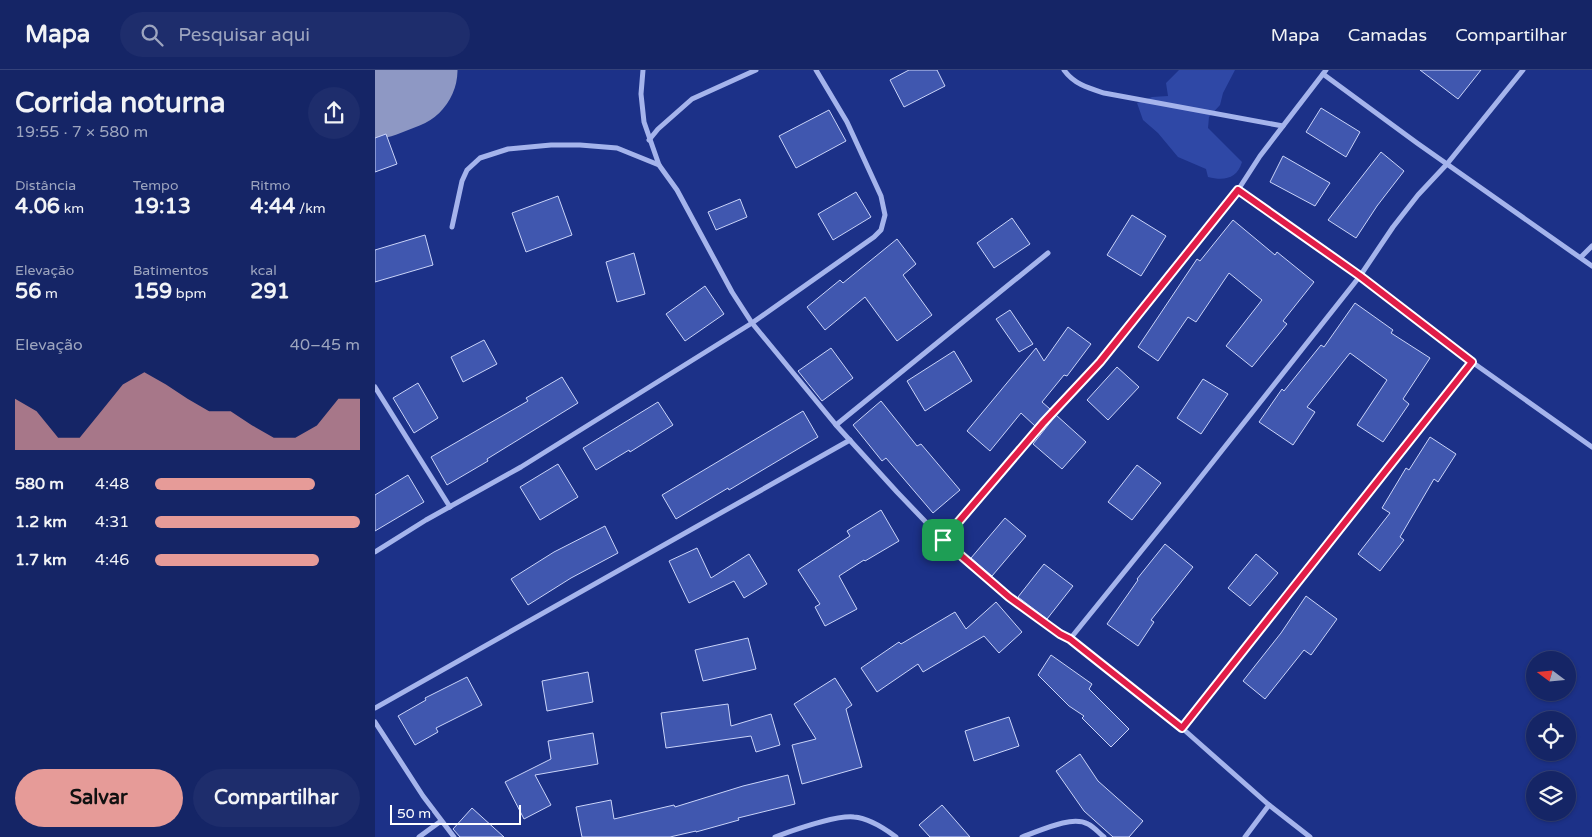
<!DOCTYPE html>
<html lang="pt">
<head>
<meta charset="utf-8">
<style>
	body { margin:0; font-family:"Varela Round",sans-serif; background:#1e2d6c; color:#f1f3f6; height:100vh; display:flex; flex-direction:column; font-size:19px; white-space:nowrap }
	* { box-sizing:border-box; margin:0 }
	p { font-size:16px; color:#9da5bf }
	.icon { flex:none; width:28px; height:28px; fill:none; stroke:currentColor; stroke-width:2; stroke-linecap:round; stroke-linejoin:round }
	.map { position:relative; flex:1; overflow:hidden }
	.sheet { display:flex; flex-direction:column; background:#152566; width:375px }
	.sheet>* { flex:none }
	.needle { width:32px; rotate:286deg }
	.fabs { position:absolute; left:1151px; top:581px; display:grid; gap:10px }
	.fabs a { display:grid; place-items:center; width:50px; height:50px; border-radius:50%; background:#152566; box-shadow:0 1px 4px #0004,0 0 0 1px #34427a; font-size:25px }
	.scale { position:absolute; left:15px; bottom:12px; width:131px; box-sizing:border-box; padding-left:5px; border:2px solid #fff; border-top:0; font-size:14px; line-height:18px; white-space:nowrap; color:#fff; -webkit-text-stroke:4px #1c3188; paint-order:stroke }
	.pin { position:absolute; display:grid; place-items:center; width:42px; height:42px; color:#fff; margin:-21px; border-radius:10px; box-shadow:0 2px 8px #0006 }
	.round { display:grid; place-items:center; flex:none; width:52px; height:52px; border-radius:26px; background:#1e2d6c }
	.headline { display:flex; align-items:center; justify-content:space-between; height:85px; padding:0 15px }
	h1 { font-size:28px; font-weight:700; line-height:38px }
	.stats { display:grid; grid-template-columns:repeat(3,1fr); gap:8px; height:85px; padding:5px 15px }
	.stats div { display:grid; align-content:center }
	.stats b { font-size:21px; font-weight:700 }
	.stats small { font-size:14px; font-weight:400 }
	.stats p { font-size:14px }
	.chart { height:140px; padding:10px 15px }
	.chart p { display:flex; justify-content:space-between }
	.chart svg { width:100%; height:90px; margin-top:5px; fill:#e69b98; opacity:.7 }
	.button { display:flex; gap:10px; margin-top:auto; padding:10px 15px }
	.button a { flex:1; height:58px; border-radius:30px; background:#e69b98; color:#111; font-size:20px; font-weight:700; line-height:58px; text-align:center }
	.button a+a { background:#1e2d6c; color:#f1f3f6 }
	ul { padding:0 15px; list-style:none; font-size:16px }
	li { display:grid; grid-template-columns:80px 60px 1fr; align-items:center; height:38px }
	li i { height:12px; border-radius:6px; background:#e69b98 }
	header { display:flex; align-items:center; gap:30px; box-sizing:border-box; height:70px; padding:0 25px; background:#152566; border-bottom:1px solid #34427a }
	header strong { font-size:24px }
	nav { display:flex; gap:28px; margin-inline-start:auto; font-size:18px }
	.search { width:350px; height:45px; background:#1e2d6c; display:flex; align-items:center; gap:12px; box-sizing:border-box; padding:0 18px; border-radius:28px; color:#9da5bf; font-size:19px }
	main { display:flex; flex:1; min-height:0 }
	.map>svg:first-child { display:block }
	.green { fill:#2f48a6 }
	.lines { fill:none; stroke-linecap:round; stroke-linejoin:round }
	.runway { stroke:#8e98c4; stroke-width:119 }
	.building { fill:#4057af; stroke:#cad4f9 }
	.minor { stroke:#a5b4ec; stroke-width:5 }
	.route-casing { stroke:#fff; stroke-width:10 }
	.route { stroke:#e11d48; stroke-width:6 }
</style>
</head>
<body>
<header>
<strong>Mapa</strong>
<div class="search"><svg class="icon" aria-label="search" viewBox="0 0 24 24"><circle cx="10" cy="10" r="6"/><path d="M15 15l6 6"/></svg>Pesquisar aqui</div>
<nav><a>Mapa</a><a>Camadas</a><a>Compartilhar</a></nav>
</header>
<main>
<section class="sheet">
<div class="headline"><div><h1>Corrida noturna</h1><p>19:55 · 7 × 580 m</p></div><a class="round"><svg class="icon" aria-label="share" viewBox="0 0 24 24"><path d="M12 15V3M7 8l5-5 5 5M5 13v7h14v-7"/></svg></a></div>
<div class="stats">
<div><p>Distância</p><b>4.06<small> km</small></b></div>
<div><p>Tempo</p><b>19:13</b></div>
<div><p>Ritmo</p><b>4:44<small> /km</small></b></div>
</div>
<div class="stats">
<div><p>Elevação</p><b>56<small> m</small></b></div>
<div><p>Batimentos</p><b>159<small> bpm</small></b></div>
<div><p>kcal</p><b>291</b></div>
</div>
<div class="chart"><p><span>Elevação</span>40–45 m</p>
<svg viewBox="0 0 160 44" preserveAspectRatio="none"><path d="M0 44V19L10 25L20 38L30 38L40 25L50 12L60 6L70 12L80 19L90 25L100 25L110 32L120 38L130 38L140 32L150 19L160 19V44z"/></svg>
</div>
<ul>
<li><b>580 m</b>4:48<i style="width:78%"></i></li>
<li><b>1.2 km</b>4:31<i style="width:100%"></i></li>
<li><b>1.7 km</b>4:46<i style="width:80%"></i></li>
</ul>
<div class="button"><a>Salvar</a><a>Compartilhar</a></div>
</section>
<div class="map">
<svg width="1217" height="767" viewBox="0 0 1217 767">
	<rect width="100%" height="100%" fill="#1c3188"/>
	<path class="green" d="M 804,0 L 860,0 L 848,23 L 845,35 L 834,47 L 833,58 L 867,92 C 862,109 849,111 833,107 L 831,99 L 803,87 L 783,63 L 768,50 L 762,33 L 777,27 L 793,26 L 791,13 Z"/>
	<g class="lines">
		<path class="runway" d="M 0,9 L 23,0"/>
	</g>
	<g class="building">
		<path d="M 534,0 L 562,0 L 570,16 L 529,37 L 515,10 Z"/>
		<path d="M 1045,0 L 1106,0 L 1083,29 Z"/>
		<path d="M 946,38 L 985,62 L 971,87 L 931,62 Z"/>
		<path d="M 454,40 L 471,71 L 421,98 L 404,66 Z"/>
		<path d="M 11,64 L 22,94 L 0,102 L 0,68 Z"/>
		<path d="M 1006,82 L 1029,101 L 1002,136 L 981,168 L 953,150 Z"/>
		<path d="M 908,86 L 955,113 L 940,136 L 895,112 Z"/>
		<path d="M 481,122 L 496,147 L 458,170 L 443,144 Z"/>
		<path d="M 183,126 L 197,165 L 151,182 L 137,143 Z"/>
		<path d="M 365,129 L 372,147 L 341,160 L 333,142 Z"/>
		<path d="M 757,145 L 791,166 L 766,206 L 732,185 Z"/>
		<path d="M 637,148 L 655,174 L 619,198 L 602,173 Z"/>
		<path d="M 858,150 L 900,185 L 902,182 L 939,212 L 908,251 L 912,254 L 877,297 L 851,276 L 887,230 L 854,203 L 821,252 L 813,247 L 783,291 L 763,277 L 822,189 L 825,191 Z"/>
		<path d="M 50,165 L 58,195 L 0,212 L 0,180 Z"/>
		<path d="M 522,169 L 541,194 L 528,205 L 557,245 L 522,271 L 490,227 L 450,260 L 432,237 L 465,210 L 468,213 Z"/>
		<path d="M 259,183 L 270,224 L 242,232 L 231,192 Z"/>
		<path d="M 330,216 L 349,244 L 310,271 L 291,244 Z"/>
		<path d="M 980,233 L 1018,260 L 1016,263 L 1055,288 L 1028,329 L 1034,334 L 1008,372 L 982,355 L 1012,310 L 975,283 L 932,337 L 940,342 L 918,375 L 884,352 L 907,319 L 909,321 L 946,275 L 949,277 Z"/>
		<path d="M 635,240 L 658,274 L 644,282 L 621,249 Z"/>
		<path d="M 693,257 L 716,274 L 692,306 L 689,305 L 667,332 L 675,339 L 660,356 L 646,343 L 615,381 L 592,361 L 661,278 L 669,291 Z"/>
		<path d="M 109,270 L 122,294 L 88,312 L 76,287 Z"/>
		<path d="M 456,278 L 478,308 L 447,331 L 423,301 Z"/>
		<path d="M 579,281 L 597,311 L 550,341 L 532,311 Z"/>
		<path d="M 742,297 L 764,317 L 733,350 L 712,330 Z"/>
		<path d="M 187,307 L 203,333 L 112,389 L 113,391 L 72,415 L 56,387 L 153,331 L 151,328 Z"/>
		<path d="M 828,309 L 853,324 L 826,364 L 802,348 Z"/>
		<path d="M 43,313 L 63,348 L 39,363 L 18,328 Z"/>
		<path d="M 506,331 L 542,376 L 546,374 L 585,420 L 558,443 L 511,388 L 507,391 L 478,355 Z"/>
		<path d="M 283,332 L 298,355 L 255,382 L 254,380 L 221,400 L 208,378 Z"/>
		<path d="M 428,341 L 443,367 L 354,420 L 353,418 L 301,449 L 287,425 Z"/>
		<path d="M 681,345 L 711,372 L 687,399 L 658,374 Z"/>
		<path d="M 1055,367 L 1081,384 L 1063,412 L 1059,409 L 1025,467 L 1029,470 L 1005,501 L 983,484 L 1015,443 L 1007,438 L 1031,398 L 1034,400 Z"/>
		<path d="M 183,394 L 203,427 L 165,450 L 145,417 Z"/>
		<path d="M 762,395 L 786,413 L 757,450 L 733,432 Z"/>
		<path d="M 33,405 L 49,432 L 0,461 L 0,425 Z"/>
		<path d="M 506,440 L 524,471 L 490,491 L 489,490 L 464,506 L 482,539 L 450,556 L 440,537 L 445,534 L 423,500 L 475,466 L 472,461 Z"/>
		<path d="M 630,448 L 651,466 L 617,506 L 596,488 Z"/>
		<path d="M 230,456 L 243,483 L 196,508 L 153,535 L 136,509 L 179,482 Z"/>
		<path d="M 790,474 L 818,497 L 776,550 L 779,552 L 763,576 L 732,554 L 763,510 L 762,509 Z"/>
		<path d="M 322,478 L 336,508 L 374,484 L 392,514 L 369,528 L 359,511 L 314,533 L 294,491 Z"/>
		<path d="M 881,484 L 903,503 L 875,536 L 853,518 Z"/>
		<path d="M 669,494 L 698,516 L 672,549 L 643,527 Z"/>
		<path d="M 931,526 L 962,549 L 936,585 L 929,580 L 890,629 L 868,611 L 906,563 Z"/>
		<path d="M 621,532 L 647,562 L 624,583 L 609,566 L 548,602 L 543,594 L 502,622 L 486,598 L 524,572 L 526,574 L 580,542 L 591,559 Z"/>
		<path d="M 373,568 L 381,599 L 328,611 L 320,580 Z"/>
		<path d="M 676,585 L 717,614 L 714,619 L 754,659 L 736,677 L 707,648 L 709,646 L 694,636 L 663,605 Z"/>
		<path d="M 213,602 L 218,632 L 172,641 L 167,611 Z"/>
		<path d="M 92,607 L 107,635 L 61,658 L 63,662 L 40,675 L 23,646 L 51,630 L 50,628 Z"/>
		<path d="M 460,608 L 477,635 L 471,639 L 487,697 L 427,714 L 417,675 L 441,669 L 419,634 Z"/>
		<path d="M 353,634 L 356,656 L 396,644 L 405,675 L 381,682 L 376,666 L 291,678 L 286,643 Z"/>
		<path d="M 634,647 L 644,676 L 599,691 L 590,661 Z"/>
		<path d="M 218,663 L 223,694 L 160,705 L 176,735 L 149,749 L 130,712 L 176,689 L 173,671 Z"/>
		<path d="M 705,684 L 723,711 L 768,751 L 754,767 L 738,767 L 709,741 L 681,701 Z"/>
		<path d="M 413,705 L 420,734 L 363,748 L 364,750 L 321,762 L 321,761 L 295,767 L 207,767 L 201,737 L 236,730 L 239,749 L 299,735 L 300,737 L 368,716 Z"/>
		<path d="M 567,735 L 595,767 L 555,767 L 544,755 Z"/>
		<path d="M 97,738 L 129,767 L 85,767 L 78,759 Z"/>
	</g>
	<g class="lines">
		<g class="minor">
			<path d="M 268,0 L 266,24 L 269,52 L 284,95 L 302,120 L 357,222 L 377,253 L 461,355 L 522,422 L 568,470 L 633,527 L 685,564 L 695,569 L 807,658 L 894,735 L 935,767"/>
			<path d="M 689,0 C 699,14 713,18 729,23 L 908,56"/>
			<path d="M 948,4 L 1042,73 L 1217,196"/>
			<path d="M 274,70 L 283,59 L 317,29 L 381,0"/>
			<path d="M 863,120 L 985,206 L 1097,292 L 1217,377"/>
			<path d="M 77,157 L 87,111 L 92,100 L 105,88 L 133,79 L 176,75 L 205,75 L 242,78 L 284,95"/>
			<path d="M 1206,187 L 1217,176"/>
			<path d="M 0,317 L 75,437"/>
			<path d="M 461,355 L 673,183"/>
			<path d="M 568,470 L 668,353 L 725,292 L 759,250 L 863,120 L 885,86 L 951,0"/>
			<path d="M 0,482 L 51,450 L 146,397 L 377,253 L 499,167 L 506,160 L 510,145 L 506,126 L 472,52 L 441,0"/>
			<path d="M 695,569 L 814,422 L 985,206 L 1018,157 L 1043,125 L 1072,94 L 1148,0"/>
			<path d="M 0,638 L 475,370"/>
			<path d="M 0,652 L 48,726 L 79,767"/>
			<path d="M 807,658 L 1097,292"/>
			<path d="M 44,767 L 66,751"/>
			<path d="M 400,767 C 419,760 460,745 479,747 C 494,748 509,758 521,767"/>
			<path d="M 647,767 C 665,761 696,745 713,754 C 719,757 724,763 729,767"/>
			<path d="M 870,767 L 894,735"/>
		</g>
	</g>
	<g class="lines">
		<defs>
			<path id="route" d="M 863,120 L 985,206 L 1097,292 L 807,658 L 695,569 L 685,564 L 634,527 L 568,470 L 668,353 L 725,292 Z"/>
		</defs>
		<use href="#route" class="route-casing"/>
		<use href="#route" class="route"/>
	</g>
</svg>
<div class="fabs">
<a><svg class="needle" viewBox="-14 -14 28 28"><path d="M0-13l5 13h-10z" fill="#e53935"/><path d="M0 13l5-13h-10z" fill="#9da5bf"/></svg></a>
<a><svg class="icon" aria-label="locate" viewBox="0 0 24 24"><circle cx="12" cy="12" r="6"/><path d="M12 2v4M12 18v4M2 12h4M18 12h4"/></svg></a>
<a><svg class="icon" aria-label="layers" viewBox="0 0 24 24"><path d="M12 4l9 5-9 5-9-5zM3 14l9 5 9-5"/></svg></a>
</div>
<div class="scale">50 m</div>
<div class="pin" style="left:568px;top:470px;background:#1e9e55"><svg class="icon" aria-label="arrive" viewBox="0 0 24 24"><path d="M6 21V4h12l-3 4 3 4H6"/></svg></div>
</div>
</main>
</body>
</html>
